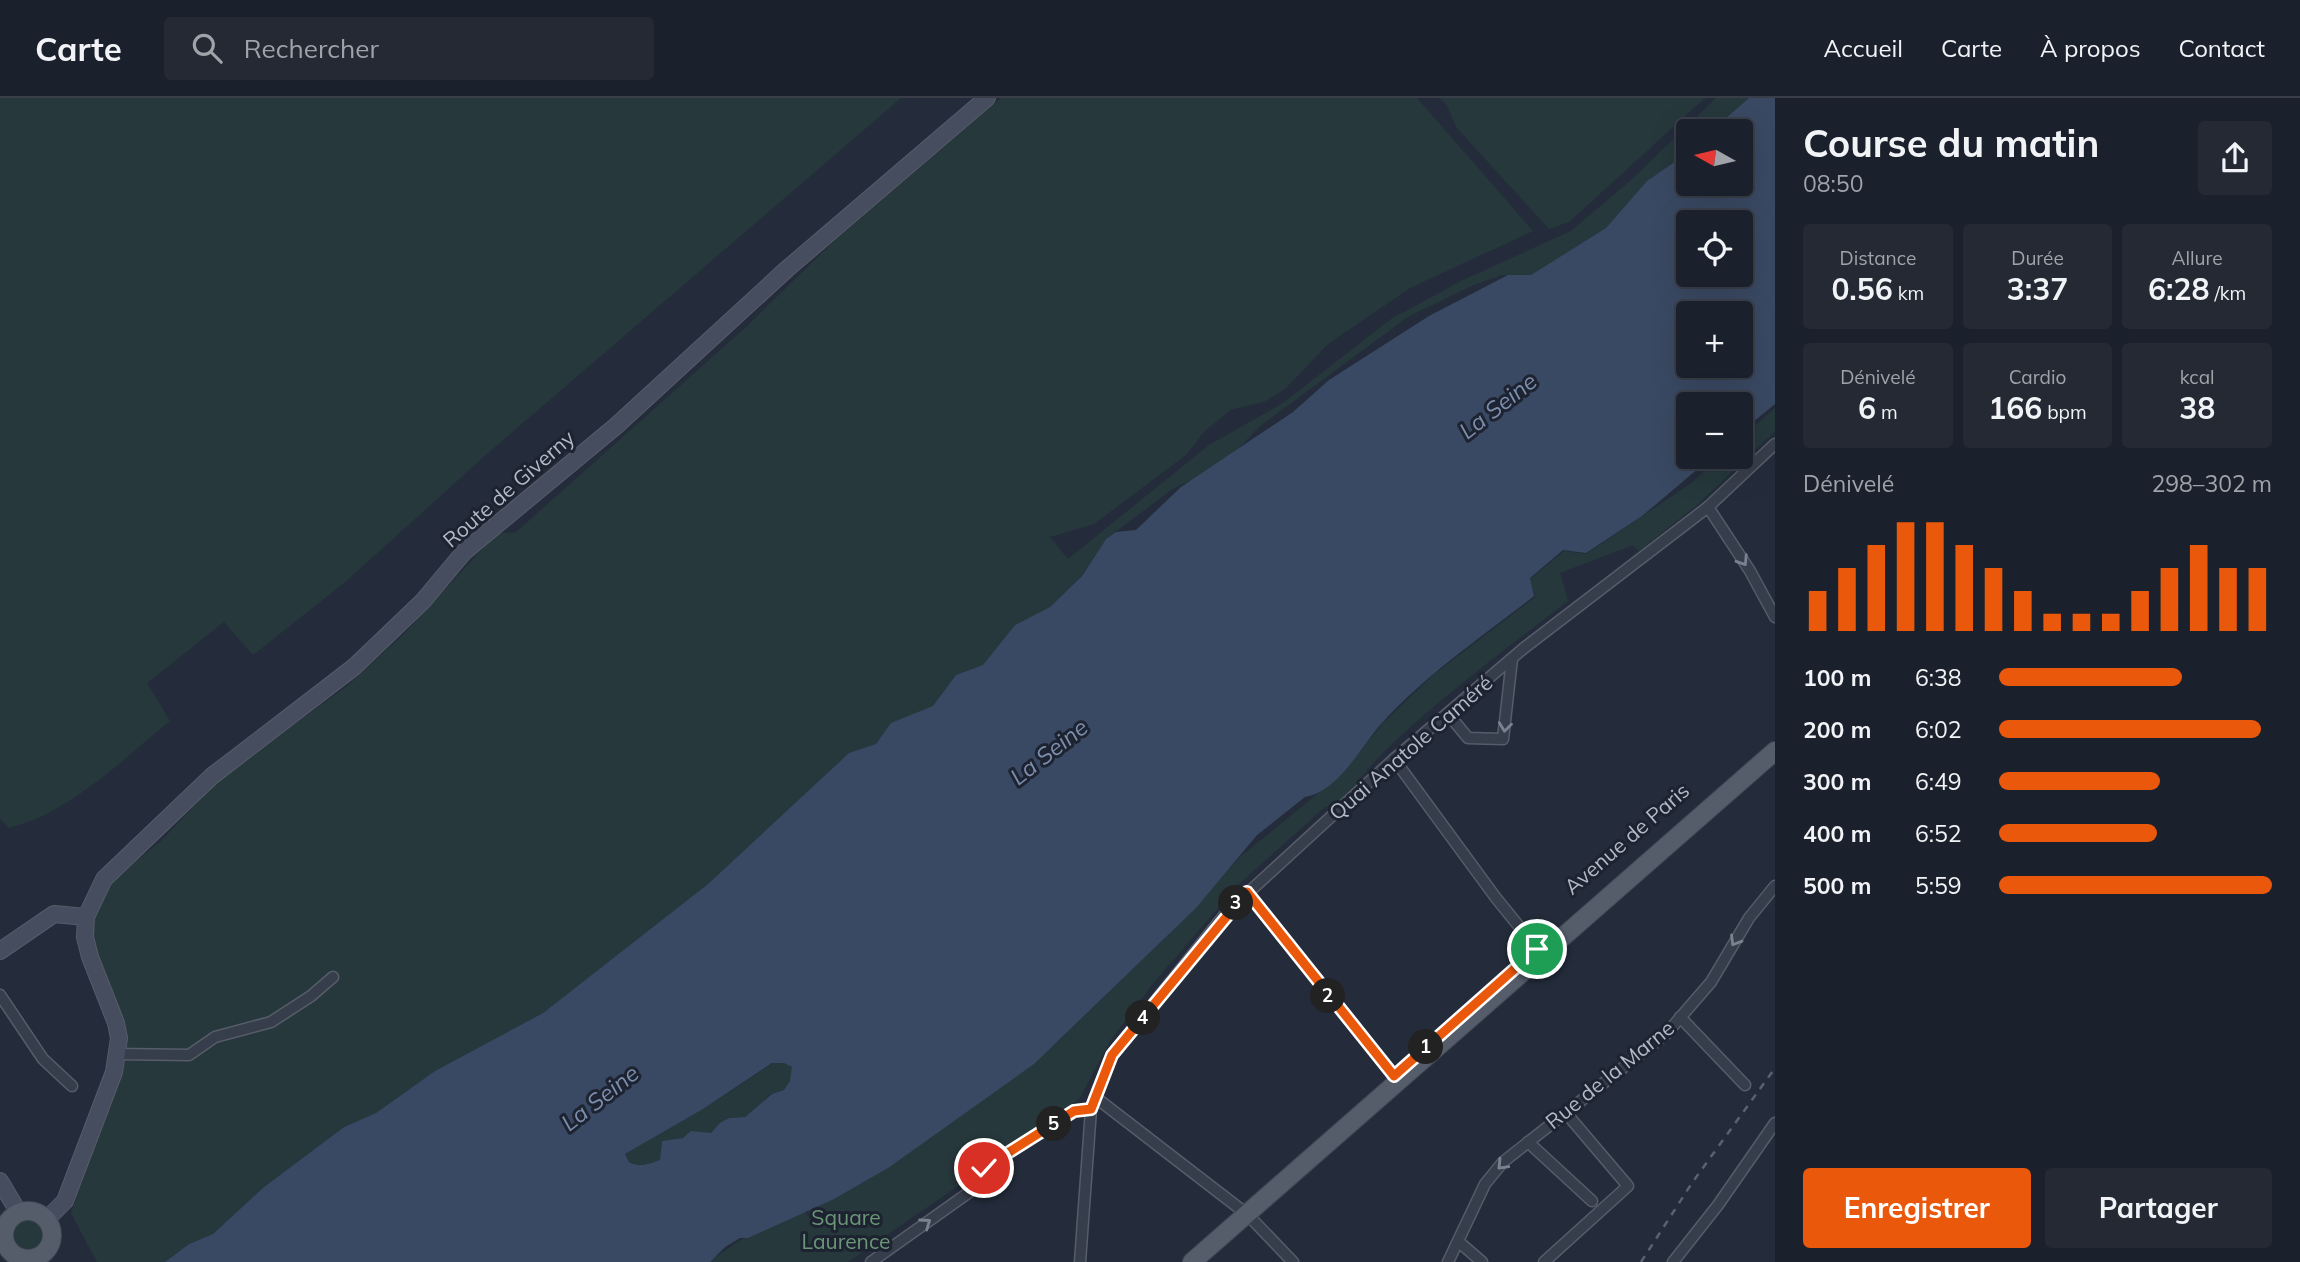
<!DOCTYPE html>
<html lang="fr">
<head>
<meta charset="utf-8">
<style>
	body { margin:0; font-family:Mulish,sans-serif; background:#242934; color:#f1f3f6; height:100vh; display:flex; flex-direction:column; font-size:26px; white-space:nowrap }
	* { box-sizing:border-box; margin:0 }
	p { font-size:23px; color:#a0a3a9 }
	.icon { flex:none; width:38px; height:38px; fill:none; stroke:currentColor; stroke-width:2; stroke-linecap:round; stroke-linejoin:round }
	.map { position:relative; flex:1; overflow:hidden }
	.details { display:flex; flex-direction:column; background:#1b212c; width:525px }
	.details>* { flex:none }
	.needle { width:46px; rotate:278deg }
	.buttons { position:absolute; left:1676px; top:21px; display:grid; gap:14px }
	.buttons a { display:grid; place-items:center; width:77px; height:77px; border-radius:7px; background:#1b212c; box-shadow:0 7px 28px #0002,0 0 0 2px #393e48; font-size:35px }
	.pin { position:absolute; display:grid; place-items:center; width:60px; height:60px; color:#fff; margin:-30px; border:4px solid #fff; border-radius:50%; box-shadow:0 2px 7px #0007 }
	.km { position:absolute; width:35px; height:35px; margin:-18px; border-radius:50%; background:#222; color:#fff; font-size:19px; line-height:35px; text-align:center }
	.round { display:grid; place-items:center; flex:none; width:74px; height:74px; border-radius:7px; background:#242934 }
	.headline { display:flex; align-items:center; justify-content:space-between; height:119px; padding:0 28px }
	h1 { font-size:38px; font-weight:700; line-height:52px }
	.figures { display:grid; grid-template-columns:repeat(3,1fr); gap:10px; height:119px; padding:7px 28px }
	.figures div { display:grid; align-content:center; border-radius:7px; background:#242934; text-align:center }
	.figures b { font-size:30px; font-weight:700 }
	.figures small { font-size:19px; font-weight:400 }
	.figures p { font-size:19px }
	.chart { height:196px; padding:14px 28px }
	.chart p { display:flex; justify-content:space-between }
	.chart svg { width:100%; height:126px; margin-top:7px; stroke:#ea580c; stroke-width:6 }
	.primary-button { display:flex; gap:14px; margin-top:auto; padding:14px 28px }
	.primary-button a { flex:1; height:80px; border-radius:7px; background:#ea580c; color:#fff; font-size:28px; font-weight:700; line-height:80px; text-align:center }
	.primary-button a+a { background:#242934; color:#f1f3f6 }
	ul { padding:0 28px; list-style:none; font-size:23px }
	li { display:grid; grid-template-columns:112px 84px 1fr; align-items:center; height:52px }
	li i { height:18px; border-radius:9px; background:#ea580c }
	header { display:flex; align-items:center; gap:42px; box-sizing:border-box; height:98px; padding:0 35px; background:#1b212c; border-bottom:2px solid #393e48 }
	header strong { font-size:33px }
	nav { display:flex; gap:38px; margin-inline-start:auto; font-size:24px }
	.search { width:490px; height:63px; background:#242934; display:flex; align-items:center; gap:18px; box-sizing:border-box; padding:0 24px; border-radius:7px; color:#a0a3a9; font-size:26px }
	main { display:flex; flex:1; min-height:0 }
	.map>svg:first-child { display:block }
	.green { fill:#26383c }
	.water { fill:#3a4963; fill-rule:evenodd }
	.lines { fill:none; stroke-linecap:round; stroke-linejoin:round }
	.minor-casing { stroke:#565c69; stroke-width:13 }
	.secondary-casing { stroke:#565c69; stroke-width:18 }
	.primary-casing { stroke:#414754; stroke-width:20 }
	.minor { stroke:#373e4b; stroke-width:10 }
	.secondary { stroke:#464d5e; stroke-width:16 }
	.primary { stroke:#555d6b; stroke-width:18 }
	.rail { stroke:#5a6272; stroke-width:2.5; stroke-dasharray:7 7; stroke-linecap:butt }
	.oneway { stroke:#7b828f }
	.route-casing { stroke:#fff; stroke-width:14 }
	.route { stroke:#ea580c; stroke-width:9 }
	.labels { text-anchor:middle; stroke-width:6; stroke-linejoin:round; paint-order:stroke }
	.street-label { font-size:21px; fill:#b3b9c6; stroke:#1d2330 }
	.park-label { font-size:21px; fill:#6b9678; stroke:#1d2330 }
	.water-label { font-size:23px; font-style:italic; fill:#7c8ead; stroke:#1d2330 }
</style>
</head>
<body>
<header>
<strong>Carte</strong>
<div class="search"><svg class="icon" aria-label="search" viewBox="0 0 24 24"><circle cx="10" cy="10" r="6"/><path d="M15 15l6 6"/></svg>Rechercher</div>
<nav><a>Accueil</a><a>Carte</a><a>À propos</a><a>Contact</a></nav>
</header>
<main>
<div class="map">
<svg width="1775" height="1164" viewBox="0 0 1775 1164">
	<rect width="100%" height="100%" fill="#242c3b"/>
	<g class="green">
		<path d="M 0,0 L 901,0 L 488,355 L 344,485 L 253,557 L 224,524 L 147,585 L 170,623 C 122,662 71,714 9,730 L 0,721 Z"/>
		<path d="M 1001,0 L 1417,0 L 1533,133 L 1410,190 L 1328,246 L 1286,290 L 1266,303 L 1230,312 L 1204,334 L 1186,357 L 1094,426 L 1050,439 L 1068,461 L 1209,347 L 1283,305 L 1391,221 L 1461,183 L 1571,133 L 1630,83 L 1716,0 L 1749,0 L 1711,33 L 1689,33 L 1689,54 L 1647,83 L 1606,130 L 1531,177 L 1502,177 L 1474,187 L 1409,218 L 1259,329 L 1238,351 L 1203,377 L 1174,390 L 1106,441 L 1082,477 L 1050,509 L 1015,527 L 983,567 L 956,577 L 933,608 L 898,623 L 876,646 L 849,655 L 708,786 L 543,915 L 435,973 L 376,1015 L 344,1029 L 264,1089 L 213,1136 L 189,1146 L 165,1164 L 97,1164 L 71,1115 L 121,975 L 92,828 L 101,800 L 116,779 L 160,744 L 222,679 L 347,588 L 405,535 L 497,435 L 515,435 L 746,229 L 832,145 Z"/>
		<path d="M 1439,0 L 1705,0 L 1569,124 L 1549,131 L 1456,29 L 1447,7 Z"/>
		<path d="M 1775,310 L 1775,333 L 1697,407 L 1639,453 L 1633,447 L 1560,475 L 1568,503 C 1507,550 1432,605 1378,660 C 1360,678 1351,702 1325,709 L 1239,786 L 1155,883 L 1110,943 L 1080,1000 L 984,1070 L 848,1164 L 708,1164 L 741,1142 L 804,1111 L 812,1124 L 808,1113 L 869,1081 L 1052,949 L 1170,835 L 1240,759 L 1343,675 L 1382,626 L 1433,577 L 1535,499 L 1530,481 L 1564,453 L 1586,456 L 1690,386 L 1720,359 L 1741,359 L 1741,340 Z"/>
		<path d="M 773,965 L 784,965 L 793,969 L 790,983 L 784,992 L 771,996 L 745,1019 L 729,1020 L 711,1035 L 662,1043 L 660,1062 L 642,1068 L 629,1064 L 625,1056 L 703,1011 Z"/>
		<circle cx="29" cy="1138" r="18"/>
	</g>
	<path class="water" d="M 1749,0 L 1775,0 L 1775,306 L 1741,334 L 1741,306 L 1689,306 L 1689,359 L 1712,359 L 1642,418 L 1586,455 L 1563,452 L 1530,480 L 1534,498 C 1482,539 1426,576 1381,626 C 1360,650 1339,693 1305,699 L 1257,737 L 1196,810 L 1034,966 L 888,1070 L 834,1101 L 748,1140 L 740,1140 L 725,1149 L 710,1164 L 165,1164 L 189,1146 L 213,1136 L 264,1089 L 344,1029 L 376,1015 L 435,973 L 543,915 L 708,786 L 849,655 L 876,646 L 891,625 L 933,608 L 956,577 L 983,567 L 1015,527 L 1050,509 L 1082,478 L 1106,441 L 1116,434 L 1136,432 L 1181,389 L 1293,314 L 1329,282 L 1429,218 L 1508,177 L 1531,177 L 1606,130 L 1647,83 L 1689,54 L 1689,86 L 1741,86 L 1741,33 L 1711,33 ZM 1689,124 L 1741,124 L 1741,177 L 1689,177 ZM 1689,215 L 1741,215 L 1741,268 L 1689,268 ZM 772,965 L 784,965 L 792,969 L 790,983 L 784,992 L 772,996 L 745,1019 L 729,1020 L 720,1025 L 711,1035 L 691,1033 L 683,1040 L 662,1043 L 660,1062 C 648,1066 641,1070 629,1064 L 625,1056 L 703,1011 Z"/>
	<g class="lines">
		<defs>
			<g id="minor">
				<path d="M 1708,409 L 1750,473 L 1775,519"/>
				<path d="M 1449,617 L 1468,640 L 1503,641 L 1512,561"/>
				<path d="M 1394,661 L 1496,800 L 1543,858"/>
				<path d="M 1247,794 L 1399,984"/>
				<path d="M 0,897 L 43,961 L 72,988"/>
				<path d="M 1680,919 L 1745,987"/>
				<path d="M 117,956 L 189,957 L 215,939 L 271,924 L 311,898 L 333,879"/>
				<path d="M 1095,999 L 1248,1117 L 1293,1164"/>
				<path d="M 1528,1044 L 1592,1103"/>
				<path d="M 1459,1144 L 1482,1164"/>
				<path d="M 871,1164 L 1002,1071 L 984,1070 L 1074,1013 L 1091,1011"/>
				<path d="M 1080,1164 L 1091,1011 L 1112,957 L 1226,815 L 1394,661 L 1524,550 L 1708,409 L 1775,346"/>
				<path d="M 1448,1164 L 1485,1086 L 1503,1064 L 1666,936 L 1711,884 L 1749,820 L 1775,788"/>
				<path d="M 1544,1164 L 1628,1088 L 1566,1015"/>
				<path d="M 1673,1164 L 1718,1107 L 1775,1025"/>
			</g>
			<g id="secondary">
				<path d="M 0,853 L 54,816 L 86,819"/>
				<path d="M 0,1083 L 19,1115"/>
				<path d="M 47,1121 L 65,1103 L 114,974 L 119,940 L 116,925 L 90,859 L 85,839 L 86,819 L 104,781 L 212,678 L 354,569 L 423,503 L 464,454 L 616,328 L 787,171 L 987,0"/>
			</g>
			<g id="primary">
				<circle cx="28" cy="1137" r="24"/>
				<path d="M 1192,1164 L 1775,653"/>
			</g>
		</defs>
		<use href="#minor" class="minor-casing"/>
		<use href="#secondary" class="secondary-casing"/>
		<use href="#primary" class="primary-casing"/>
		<use href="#minor" class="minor"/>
		<use href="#secondary" class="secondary"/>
		<use href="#primary" class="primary"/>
		<path class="rail" d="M 1641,1164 L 1692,1085 L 1775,970"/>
	</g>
	<defs><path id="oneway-chevron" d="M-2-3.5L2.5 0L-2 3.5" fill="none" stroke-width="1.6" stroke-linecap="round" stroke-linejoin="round" transform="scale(1.75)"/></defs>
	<g class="oneway">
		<use href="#oneway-chevron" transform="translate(1743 463) rotate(57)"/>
		<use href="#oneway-chevron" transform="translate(1505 629) rotate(97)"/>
		<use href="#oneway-chevron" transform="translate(1735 843) rotate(121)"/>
		<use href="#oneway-chevron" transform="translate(1502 1067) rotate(134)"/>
		<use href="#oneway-chevron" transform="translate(926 1125) rotate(-35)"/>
	</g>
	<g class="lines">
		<defs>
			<path id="route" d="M 984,1070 L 1074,1013 L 1091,1011 L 1112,957 L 1247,794 L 1394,978 L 1537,851"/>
		</defs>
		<use href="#route" class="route-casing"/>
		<use href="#route" class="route"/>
	</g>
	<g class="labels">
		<g class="street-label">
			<text transform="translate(509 391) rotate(-41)" y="7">Route de Giverny</text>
			<text transform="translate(1411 650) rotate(-41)" y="7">Quai Anatole Caméré</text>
			<text transform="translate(1627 741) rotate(-41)" y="7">Avenue de Paris</text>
			<text transform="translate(1610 977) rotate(-39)" y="7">Rue de la Marne</text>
		</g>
		<g class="park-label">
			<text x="846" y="1127">Square<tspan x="846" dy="24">Laurence</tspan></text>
		</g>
		<g class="water-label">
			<text transform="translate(1498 308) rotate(-38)" y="8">La Seine</text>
			<text transform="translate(1049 654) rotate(-38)" y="8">La Seine</text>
			<text transform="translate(600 1000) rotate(-38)" y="8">La Seine</text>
		</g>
	</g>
</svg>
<div class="buttons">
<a><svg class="needle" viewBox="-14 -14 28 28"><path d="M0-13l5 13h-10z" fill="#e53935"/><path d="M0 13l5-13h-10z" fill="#a0a3a9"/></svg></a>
<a><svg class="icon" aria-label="locate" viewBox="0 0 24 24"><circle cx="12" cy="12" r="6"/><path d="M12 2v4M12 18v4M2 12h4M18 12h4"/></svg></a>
<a>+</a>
<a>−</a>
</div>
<div class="pin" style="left:1537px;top:851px;background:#1e9e55"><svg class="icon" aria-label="arrive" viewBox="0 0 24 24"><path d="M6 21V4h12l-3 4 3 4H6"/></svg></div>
<div class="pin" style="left:984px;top:1070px;background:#d93025"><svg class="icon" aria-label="check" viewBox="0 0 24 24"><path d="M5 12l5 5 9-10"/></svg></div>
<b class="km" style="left:1426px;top:949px">1</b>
<b class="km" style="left:1328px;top:898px">2</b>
<b class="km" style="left:1236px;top:805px">3</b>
<b class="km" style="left:1143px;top:920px">4</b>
<b class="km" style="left:1054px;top:1026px">5</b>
</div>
<section class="details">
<div class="headline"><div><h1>Course du matin</h1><p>08:50</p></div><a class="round"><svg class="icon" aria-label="share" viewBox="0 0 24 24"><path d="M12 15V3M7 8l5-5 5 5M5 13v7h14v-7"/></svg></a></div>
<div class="figures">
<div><p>Distance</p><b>0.56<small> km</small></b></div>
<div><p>Durée</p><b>3:37</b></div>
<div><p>Allure</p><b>6:28<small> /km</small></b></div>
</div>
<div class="figures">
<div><p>Dénivelé</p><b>6<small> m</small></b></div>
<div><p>Cardio</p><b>166<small> bpm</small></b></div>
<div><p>kcal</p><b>38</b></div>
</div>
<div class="chart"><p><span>Dénivelé</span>298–302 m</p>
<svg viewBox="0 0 160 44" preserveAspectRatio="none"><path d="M5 44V30M15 44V22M25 44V14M35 44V6M45 44V6M55 44V14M65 44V22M75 44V30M85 44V38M95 44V38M105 44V38M115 44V30M125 44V22M135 44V14M145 44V22M155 44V22"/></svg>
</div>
<ul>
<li><b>100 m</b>6:38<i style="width:67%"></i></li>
<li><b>200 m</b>6:02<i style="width:96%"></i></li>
<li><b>300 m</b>6:49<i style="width:59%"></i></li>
<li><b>400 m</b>6:52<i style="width:58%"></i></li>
<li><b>500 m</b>5:59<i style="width:100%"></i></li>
</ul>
<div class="primary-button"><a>Enregistrer</a><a>Partager</a></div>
</section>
</main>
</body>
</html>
